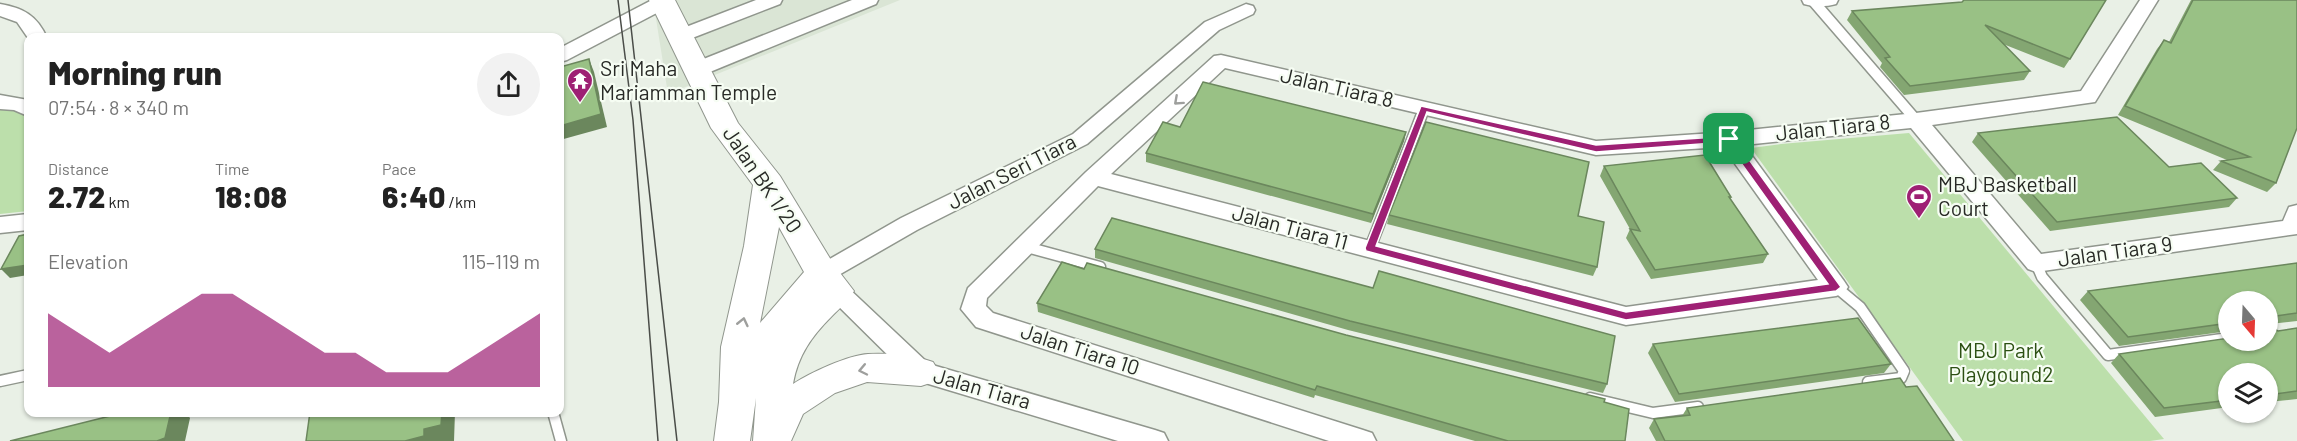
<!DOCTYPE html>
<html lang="en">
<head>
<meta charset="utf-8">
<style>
	body { margin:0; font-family:Barlow,sans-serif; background:#f2f2f2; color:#222; height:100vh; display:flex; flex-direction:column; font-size:22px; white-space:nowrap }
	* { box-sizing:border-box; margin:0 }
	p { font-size:20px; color:#767676 }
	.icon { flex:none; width:33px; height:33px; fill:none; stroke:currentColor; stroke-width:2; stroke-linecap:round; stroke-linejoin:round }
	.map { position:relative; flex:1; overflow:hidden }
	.details { position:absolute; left:24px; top:33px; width:540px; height:384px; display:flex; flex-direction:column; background:#fff; border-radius:12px; box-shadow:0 2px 4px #0004 }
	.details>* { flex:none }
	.needle { width:39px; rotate:161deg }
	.buttons { position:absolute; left:2218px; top:291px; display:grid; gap:12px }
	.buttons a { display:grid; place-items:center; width:60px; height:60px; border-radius:50%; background:#fff; box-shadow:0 2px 4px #0004; font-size:30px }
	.pin { position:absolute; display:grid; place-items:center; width:51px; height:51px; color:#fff; margin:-26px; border-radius:12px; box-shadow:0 3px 9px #0006 }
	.round { display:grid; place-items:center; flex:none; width:63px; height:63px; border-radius:32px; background:#f2f2f2 }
	.headline { display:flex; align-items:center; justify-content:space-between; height:102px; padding:0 24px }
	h1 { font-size:33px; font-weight:800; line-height:45px }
	.metrics { display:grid; grid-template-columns:repeat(3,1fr); gap:9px; height:102px; padding:6px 24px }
	.metrics div { display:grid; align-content:center }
	.metrics b { font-size:30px; font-weight:800 }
	.metrics small { font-size:16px; font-weight:400 }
	.metrics p { font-size:16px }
	.chart { height:168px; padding:12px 24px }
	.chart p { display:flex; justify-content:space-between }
	.chart svg { width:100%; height:108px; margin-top:6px; fill:#9e2074; opacity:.7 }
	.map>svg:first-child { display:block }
	.built { fill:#dae5d5 }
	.green { fill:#bcdfab }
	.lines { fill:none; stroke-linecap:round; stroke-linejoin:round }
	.lane-casing { stroke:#90968d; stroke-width:13 }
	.street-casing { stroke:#90968d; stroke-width:3 }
	.secondary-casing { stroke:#90968d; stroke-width:2 }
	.lane { stroke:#fff; stroke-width:10 }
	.street { fill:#fff; fill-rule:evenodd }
	.secondary { fill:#fff; fill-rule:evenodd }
	.tram { stroke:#4a4d48; stroke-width:1.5 }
	.wall { fill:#84a672 }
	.shaded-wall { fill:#6b875d }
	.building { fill:#99c185; stroke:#6b875d; stroke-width:1.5 }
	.oneway { stroke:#9e9f9d }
	.route { fill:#9e2074; stroke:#fff; stroke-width:1.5; fill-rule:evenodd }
	.labels { text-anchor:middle; stroke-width:4.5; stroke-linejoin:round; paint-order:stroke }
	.poi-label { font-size:21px; fill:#282a26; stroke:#f6fdf3; text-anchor:start }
	.street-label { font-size:21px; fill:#282a26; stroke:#f6fdf3 }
	.park-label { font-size:21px; fill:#2c5013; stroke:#f6fdf3 }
</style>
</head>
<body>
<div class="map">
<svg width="2297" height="441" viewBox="0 0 2297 441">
	<rect width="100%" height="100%" fill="#e9f0e6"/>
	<path class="built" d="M 653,0 L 900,0 L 668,94 Z"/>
	<g class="green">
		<path d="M 28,107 L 28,211 L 0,214 L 0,109 Z"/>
		<path d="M 1909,133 L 2164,439 L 2150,441 L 1963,441 L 1751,148 L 1781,144 Z"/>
	</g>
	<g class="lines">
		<defs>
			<g id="lane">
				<path d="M 1814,2 L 1916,120"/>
				<path d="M 1023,246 L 1100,267"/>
				<path d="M 1370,248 L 1424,109"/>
				<path d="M 2036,263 L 2042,277 L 2108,355 L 2229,338"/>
				<path d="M 1836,287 L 1860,307 L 1904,371 L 1901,378 L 1868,382"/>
				<path d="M 0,381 L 28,375"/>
				<path d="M 1590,398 L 1653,413 L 1698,407"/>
				<path d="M 553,412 L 561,441"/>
			</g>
			<g id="street">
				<path d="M 652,0 L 671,0 L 672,2 L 670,6 L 567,60 L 560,62 L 560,48 Z"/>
				<path d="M 756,0 L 782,0 L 780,4 L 687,40 L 673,40 L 670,36 L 673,32 Z"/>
				<path d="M 852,0 L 878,0 L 876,4 L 705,74 L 698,75 L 691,74 L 688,69 L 691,64 Z"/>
				<path d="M 1802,0 L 1838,0 L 1836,4 C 1826,7 1814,7 1804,4 Z"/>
				<path d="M 2140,0 L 2158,0 L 2095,102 L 1932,125 L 2041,254 L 2283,221 L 2289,207 L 2297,205 L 2297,234 L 2036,272 L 2028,269 L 1911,128 L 1744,145 L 1844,281 L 1848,287 L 1844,293 L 1836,296 L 1626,325 L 1098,186 L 987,298 L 986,306 L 993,313 L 1363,430 L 1372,433 L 1376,441 L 1329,441 L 976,327 L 961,309 L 968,288 L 1086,172 L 1214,56 L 1221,55 L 1596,141 L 1729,132 L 1916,113 L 2081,91 ZM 1225,68 L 1596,155 L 1723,147 L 1818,280 L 1626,307 L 1111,174 Z"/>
				<path d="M 0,4 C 23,8 37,15 47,38 L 28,38 L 17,22 L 0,16 Z"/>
				<path d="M 1246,4 L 1253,6 L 1255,10 L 1253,14 L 1219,30 L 1087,144 L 917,230 L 830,280 L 822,283 L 814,280 L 810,274 L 814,268 L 901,218 L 1073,134 L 1205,22 Z"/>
				<path d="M 0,95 L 28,100 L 28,116 L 14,110 L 0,109 Z"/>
				<path d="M 28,214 L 28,230 L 0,233 L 0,217 Z"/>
				<path d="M 837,282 L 845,285 L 929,364 L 1155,430 L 1164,433 L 1168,441 L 1118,441 L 912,379 L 829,297 L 825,291 L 829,285 Z"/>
			</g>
			<path id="secondary" d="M 649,0 L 675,0 L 738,123 L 780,176 L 834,265 L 854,291 C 848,301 840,308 832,316 C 812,336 798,355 793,384 C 810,373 848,355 868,354 C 888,353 914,355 933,362 L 939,372 L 933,382 L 921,386 L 867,382 L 835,393 L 803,414 L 791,441 L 753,441 L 756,398 L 750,441 L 714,441 L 719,402 L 721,347 L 744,246 L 753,185 L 711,128 ZM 779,227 L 804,272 L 760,323 Z"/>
		</defs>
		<use href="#lane" class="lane-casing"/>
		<use href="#street" class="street-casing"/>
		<use href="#secondary" class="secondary-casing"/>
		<use href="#lane" class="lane"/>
		<use href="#street" class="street"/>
		<use href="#secondary" class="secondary"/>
		<g class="tram">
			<path d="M 618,0 L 633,120 L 658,441"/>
			<path d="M 628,0 L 677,441"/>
		</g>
	</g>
	<g class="wall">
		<path d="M 2191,0 L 2297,0 L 2276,183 L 2267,192 L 2213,170 L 2221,161 L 2227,160 L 2118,115 L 2157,49 L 2164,40 L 2169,42 Z"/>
		<path d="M 1962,2 L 2070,59 L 2064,68 L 2003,44 L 2030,71 L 2024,80 L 1904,95 L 1880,67 L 1882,63 L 1847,20 L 1852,11 Z"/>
		<path d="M 1180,127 L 1406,132 L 1404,141 L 1371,223 L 1146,162 L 1146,153 Z"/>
		<path d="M 1978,133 L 2169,167 L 2237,198 L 2229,207 L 2050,231 L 1972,142 Z"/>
		<path d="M 1604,166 L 1731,197 L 1730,199 L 1768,254 L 1763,263 L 1651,279 L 1626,238 L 1630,229 L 1600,176 Z"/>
		<path d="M 1389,215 L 1578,216 L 1597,267 L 1593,276 L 1387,224 Z"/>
		<path d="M 1095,249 L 1607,384 L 1603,393 L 1348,330 L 1095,258 Z"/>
		<path d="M 2297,263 L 2297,321 L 2270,324 L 2278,331 L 2297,328 L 2297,399 L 2268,402 L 2268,374 L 2229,374 L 2229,407 L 2155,417 L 2111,363 L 2119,354 L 2268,340 L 2229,302 L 2229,331 L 2119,346 L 2080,300 L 2088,291 Z"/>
		<path d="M 1084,269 L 1604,402 L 1625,441 L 1475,441 L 1315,395 L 1314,398 L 1038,312 L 1037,303 Z"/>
		<path d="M 1653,344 L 1891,364 L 1884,373 L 1675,402 L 1648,353 Z"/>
		<path d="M 1906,387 L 1954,441 L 1656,441 L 1649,428 L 1654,419 L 1682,416 L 1687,408 Z"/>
	</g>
	<g class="shaded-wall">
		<path d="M 589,59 L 594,72 L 607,127 L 560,140 L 560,126 Z"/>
		<path d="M 1406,132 L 1404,141 L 1371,223 L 1373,214 Z"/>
		<path d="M 28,265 L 28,275 L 10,278 L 1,269 Z"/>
		<path d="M 171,412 L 185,412 L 190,418 L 185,441 L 157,441 Z"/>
		<path d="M 442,412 L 455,412 L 454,441 L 405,441 L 424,429 Z"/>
	</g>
	<g class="building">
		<path d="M 1964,0 L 2106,0 L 2070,59 L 1985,25 L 2030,71 L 1910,86 L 1885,58 L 1890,57 L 1852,11 L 1962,2 Z"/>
		<path d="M 2193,0 L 2297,0 L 2297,128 L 2276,183 L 2221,161 L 2250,157 L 2125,106 L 2164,40 L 2171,43 Z"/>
		<path d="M 589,59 L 601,114 L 560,126 L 560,67 Z"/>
		<path d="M 1203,82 L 1406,132 L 1373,214 L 1146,153 L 1163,122 L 1180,127 Z"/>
		<path d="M 2117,117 L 2169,167 L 2201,163 L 2237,198 L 2057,222 L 1978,133 Z"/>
		<path d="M 1426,122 L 1589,162 L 1578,216 L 1604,222 L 1597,267 L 1389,215 Z"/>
		<path d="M 1705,155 L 1731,197 L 1729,197 L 1768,254 L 1655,270 L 1630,229 L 1640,231 L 1604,166 Z"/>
		<path d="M 1112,218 L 1373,288 L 1379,271 L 1615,336 L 1607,384 L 1350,321 L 1095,249 Z"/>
		<path d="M 28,234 L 28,265 L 1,269 L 19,236 Z"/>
		<path d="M 1062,262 L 1084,269 L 1087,263 L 1346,335 L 1605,399 L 1604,402 L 1629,409 L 1625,441 L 1508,441 L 1317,386 L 1315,390 L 1037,303 Z"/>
		<path d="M 2297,263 L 2297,313 L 2276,316 L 2271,320 L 2270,325 L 2278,331 L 2297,328 L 2297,391 L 2268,395 L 2268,374 L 2229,374 L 2229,400 L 2164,408 L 2119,354 L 2229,338 L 2229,340 L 2268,340 L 2268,302 L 2229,302 L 2229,323 L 2128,337 L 2088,291 Z"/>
		<path d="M 1858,318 L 1891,364 L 1679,394 L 1653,344 Z"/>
		<path d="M 1900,378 L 1906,387 L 1917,386 L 1954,441 L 1665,441 L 1654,419 L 1690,415 L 1687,408 Z"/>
		<path d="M 126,412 L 171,412 L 165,438 L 157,441 L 10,441 Z"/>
		<path d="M 310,412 L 442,412 L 441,425 L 424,429 L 424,436 L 405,441 L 306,441 Z"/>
	</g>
	<defs><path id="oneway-chevron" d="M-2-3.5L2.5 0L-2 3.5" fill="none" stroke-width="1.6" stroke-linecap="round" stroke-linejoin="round" transform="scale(1.5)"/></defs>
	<g class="oneway">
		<use href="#oneway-chevron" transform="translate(1178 101) rotate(138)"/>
		<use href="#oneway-chevron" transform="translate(743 322) rotate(-77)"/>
		<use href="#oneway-chevron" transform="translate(863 370) rotate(168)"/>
	</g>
	<path class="route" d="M 1421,106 L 1596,145 L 1732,136 L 1841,287 L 1836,291 L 1626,320 L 1366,251 L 1365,248 ZM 1427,112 L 1596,152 L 1726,142 L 1828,284 L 1626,312 L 1376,246 Z"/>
	<defs>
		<symbol id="temple-pin" viewBox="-11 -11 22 30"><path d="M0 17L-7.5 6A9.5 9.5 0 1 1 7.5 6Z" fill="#9e2074" stroke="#f6fdf3"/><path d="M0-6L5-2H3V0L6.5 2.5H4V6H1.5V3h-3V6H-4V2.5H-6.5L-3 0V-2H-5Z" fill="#fff"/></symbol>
		<symbol id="stadium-pin" viewBox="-11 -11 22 30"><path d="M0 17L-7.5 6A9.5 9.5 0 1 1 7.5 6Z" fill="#9e2074" stroke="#f6fdf3"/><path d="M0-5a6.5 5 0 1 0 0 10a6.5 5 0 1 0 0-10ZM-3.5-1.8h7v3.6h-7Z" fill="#fff"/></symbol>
	</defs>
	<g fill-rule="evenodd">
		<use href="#temple-pin" x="565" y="66" width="30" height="40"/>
		<use href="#stadium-pin" x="1904" y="182" width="30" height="40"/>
	</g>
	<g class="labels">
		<g class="poi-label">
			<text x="600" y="76">Sri Maha<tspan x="600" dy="24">Mariamman Temple</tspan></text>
			<text x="1938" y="192">MBJ Basketball<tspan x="1938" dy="24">Court</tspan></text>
		</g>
		<g class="street-label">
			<text transform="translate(1337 88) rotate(13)" y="7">Jalan Tiara 8</text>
			<text transform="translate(1833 128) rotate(-6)" y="7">Jalan Tiara 8</text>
			<text transform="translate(1012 172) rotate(-27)" y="7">Jalan Seri Tiara</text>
			<text transform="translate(762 180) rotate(56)" y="7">Jalan BK 1/20</text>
			<text transform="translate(1290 228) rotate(15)" y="7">Jalan Tiara 11</text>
			<text transform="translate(2115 252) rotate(-8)" y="7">Jalan Tiara 9</text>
			<text transform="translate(1080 350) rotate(18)" y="7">Jalan Tiara 10</text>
			<text transform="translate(982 389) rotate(16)" y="7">Jalan Tiara</text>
		</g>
		<g class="park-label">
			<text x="2001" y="358">MBJ Park<tspan x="2001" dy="24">Playgound2</tspan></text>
		</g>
	</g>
</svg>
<div class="buttons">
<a><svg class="needle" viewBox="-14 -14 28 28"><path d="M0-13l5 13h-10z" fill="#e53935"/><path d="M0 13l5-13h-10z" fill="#767676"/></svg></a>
<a><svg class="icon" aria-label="layers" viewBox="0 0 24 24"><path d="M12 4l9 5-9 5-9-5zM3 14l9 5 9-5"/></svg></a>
</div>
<div class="pin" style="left:1729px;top:139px;background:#1e9e55"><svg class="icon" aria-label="arrive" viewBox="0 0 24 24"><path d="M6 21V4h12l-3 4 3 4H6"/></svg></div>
<section class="details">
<div class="headline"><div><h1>Morning run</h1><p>07:54 · 8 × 340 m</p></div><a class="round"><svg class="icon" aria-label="share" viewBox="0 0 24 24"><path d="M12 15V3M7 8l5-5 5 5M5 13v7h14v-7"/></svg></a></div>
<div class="metrics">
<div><p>Distance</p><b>2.72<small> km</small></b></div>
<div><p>Time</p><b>18:08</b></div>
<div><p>Pace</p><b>6:40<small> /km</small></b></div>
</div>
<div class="chart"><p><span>Elevation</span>115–119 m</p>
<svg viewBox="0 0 160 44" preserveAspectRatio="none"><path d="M0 44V14L10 22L20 30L30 22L40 14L50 6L60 6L70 14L80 22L90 30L100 30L110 38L120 38L130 38L140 30L150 22L160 14V44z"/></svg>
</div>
</section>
</div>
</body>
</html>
